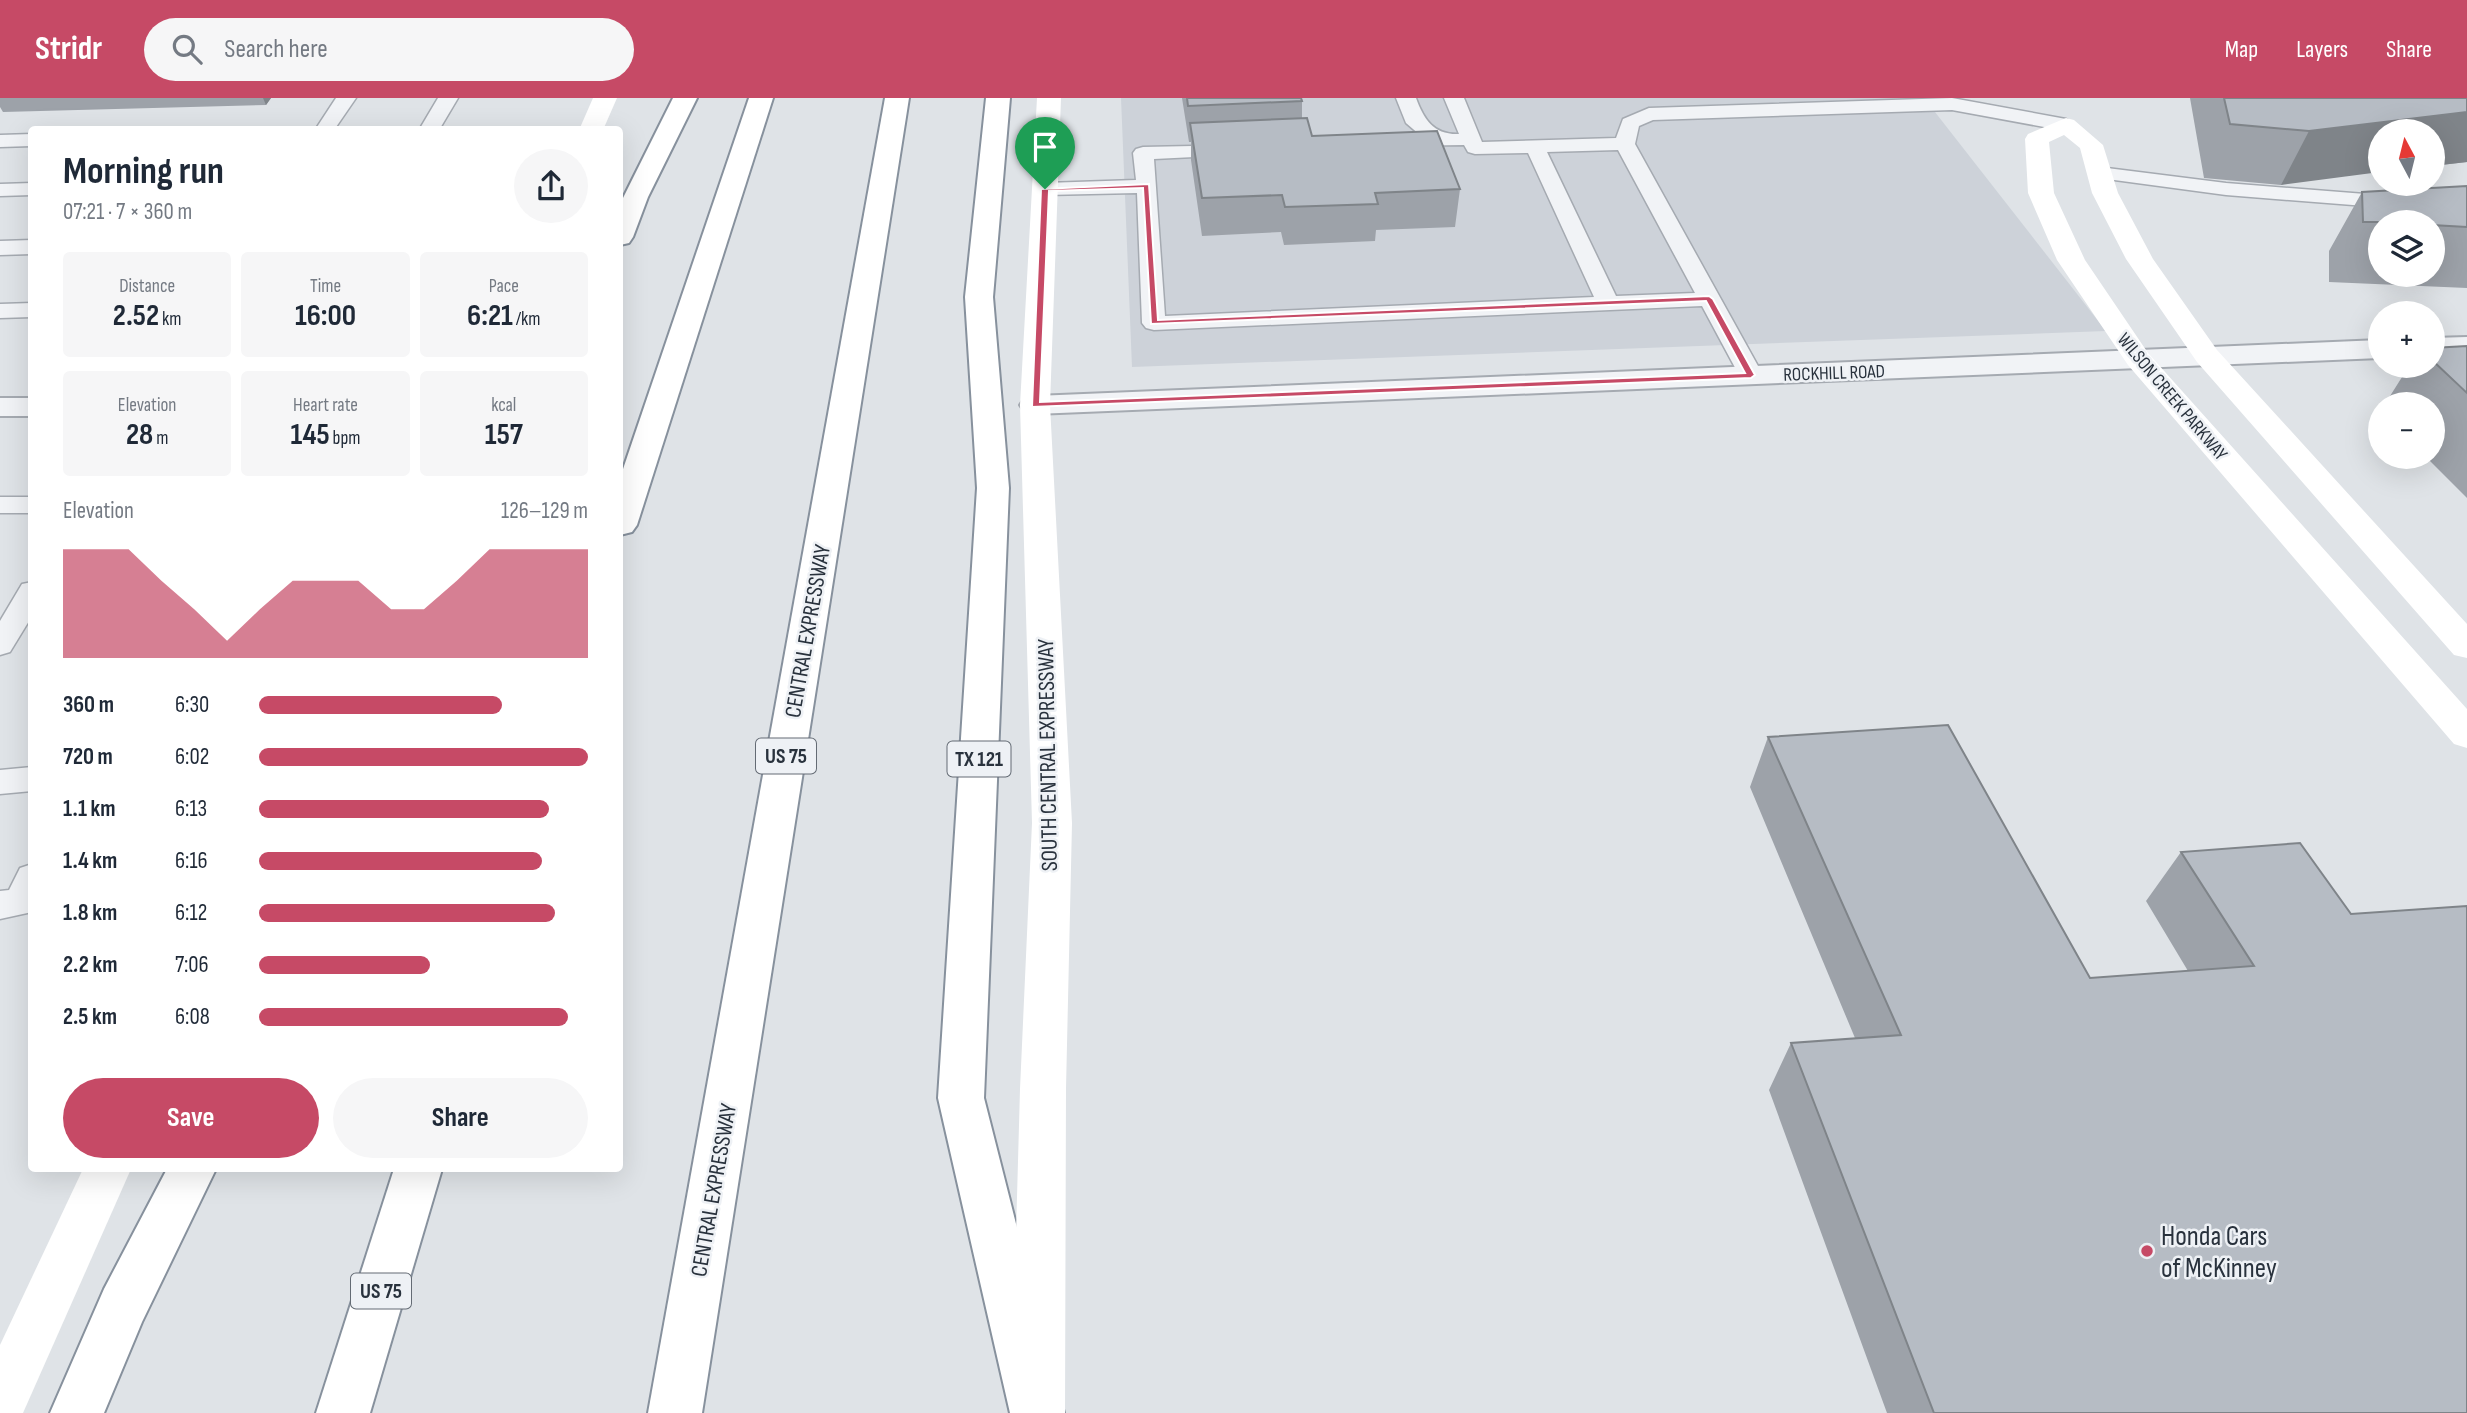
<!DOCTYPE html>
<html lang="en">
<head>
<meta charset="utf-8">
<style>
	body { margin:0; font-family:"Sofia Sans Condensed",sans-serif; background:#f6f6f7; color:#1f2937; height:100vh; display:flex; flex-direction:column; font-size:26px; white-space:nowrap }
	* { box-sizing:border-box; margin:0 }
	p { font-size:23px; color:#747a83 }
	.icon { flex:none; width:38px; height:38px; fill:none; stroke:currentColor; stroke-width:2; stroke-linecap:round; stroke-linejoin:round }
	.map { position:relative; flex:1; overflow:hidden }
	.panel { position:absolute; left:28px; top:28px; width:595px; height:1046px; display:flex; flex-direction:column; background:#fff; border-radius:7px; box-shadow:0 7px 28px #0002 }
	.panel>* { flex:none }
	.needle { width:46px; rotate:353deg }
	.buttons { position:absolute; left:2368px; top:21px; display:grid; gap:14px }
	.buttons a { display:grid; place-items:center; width:77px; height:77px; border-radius:50%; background:#fff; box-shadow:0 7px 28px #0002; font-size:35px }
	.pin { position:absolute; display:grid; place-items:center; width:60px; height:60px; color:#fff; margin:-72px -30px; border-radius:50% 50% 50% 0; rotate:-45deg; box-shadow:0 0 7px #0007 }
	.pin .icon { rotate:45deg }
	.round { display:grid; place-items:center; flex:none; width:74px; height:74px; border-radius:37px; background:#f6f6f7 }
	.head { display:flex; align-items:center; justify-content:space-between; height:119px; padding:0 35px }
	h1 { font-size:38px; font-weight:700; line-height:52px }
	.metrics { display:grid; grid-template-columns:repeat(3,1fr); gap:10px; height:119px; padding:7px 35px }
	.metrics div { display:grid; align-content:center; border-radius:7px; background:#f6f6f7; text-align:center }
	.metrics b { font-size:30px; font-weight:700 }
	.metrics small { font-size:19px; font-weight:400 }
	.metrics p { font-size:19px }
	.chart { height:196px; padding:14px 35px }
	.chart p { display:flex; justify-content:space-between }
	.chart svg { width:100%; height:126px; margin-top:7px; fill:#c64a66; opacity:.7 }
	.button { display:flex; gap:14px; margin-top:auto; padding:14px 35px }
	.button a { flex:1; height:80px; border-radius:42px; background:#c64a66; color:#fff; font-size:28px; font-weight:700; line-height:80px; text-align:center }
	.button a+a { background:#f6f6f7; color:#1f2937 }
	ul { padding:0 35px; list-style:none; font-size:23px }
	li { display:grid; grid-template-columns:112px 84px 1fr; align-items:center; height:52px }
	li i { height:18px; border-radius:9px; background:#c64a66 }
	header { display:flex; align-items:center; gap:42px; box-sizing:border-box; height:98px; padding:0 35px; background:#c64a66; color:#fff }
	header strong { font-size:33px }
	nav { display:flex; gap:38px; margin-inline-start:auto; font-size:24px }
	.search { width:490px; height:63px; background:#f6f6f7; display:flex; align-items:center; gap:18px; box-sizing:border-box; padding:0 24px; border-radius:38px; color:#747a83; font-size:26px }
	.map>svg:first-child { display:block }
	.built { fill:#cdd2d9 }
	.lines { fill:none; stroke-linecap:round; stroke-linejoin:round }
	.service-casing { stroke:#a5aab1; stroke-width:3 }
	.tertiary-casing { stroke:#a5aab1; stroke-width:4 }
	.motorway-casing { stroke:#87919d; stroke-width:4 }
	.service { fill:#f1f3f6; fill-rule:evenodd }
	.tertiary { fill:#f1f3f6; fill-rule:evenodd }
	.secondary { fill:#fff; fill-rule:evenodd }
	.motorway { fill:#fff; fill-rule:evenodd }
	.wall { fill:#9da2a9; fill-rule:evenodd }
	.shaded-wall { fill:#7f8489 }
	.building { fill:#b6bcc4; stroke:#7f8489; stroke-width:2 }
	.route { fill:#c64a66; stroke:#fff; stroke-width:2; fill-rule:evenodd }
	.poi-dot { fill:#c64a66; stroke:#eef1f5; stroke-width:2.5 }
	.labels { text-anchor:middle; stroke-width:5; stroke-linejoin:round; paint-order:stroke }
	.far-street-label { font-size:19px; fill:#29323d; stroke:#eef1f5 }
	.shield { fill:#eef1f5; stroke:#646b74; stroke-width:2 }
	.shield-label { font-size:21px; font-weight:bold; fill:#29323d }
	.street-label { font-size:23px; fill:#29323d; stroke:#eef1f5 }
	.near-poi-label { font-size:28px; fill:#29323d; stroke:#eef1f5; text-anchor:start }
</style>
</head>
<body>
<header>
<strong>Stridr</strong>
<div class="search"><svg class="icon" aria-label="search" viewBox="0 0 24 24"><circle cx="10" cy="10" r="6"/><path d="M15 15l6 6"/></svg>Search here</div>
<nav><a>Map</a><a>Layers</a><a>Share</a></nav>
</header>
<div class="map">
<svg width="2467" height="1315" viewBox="0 0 2467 1315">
	<rect width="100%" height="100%" fill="#dfe3e7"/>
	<path class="built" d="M 1121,0 L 1924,0 L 2106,233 L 1132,269 Z"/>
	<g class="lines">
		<defs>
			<g id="service">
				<path d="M 336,0 L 356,0 L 334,32 L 315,32 Z"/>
				<path d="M 438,0 L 458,0 L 439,32 L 419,32 Z"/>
				<path d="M 1396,0 L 1416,0 C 1424,22 1434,37 1459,36 L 1444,0 L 1464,0 L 1482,44 L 1616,40 L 1623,21 L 1649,10 L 1952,0 L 2066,21 L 2076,27 L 2066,33 L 1952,12 L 1653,22 L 1639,28 L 1635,46 L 1763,277 L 1760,282 L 1751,284 L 1742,282 L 1739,277 L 1702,208 L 1154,232 L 1146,230 L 1142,225 L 1137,95 L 1045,97 L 1038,95 L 1035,91 L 1038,87 L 1045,85 L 1136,82 L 1133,55 L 1136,51 L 1143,49 L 1242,47 L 1245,51 L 1242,55 L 1235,57 L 1154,61 L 1165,218 L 1594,199 L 1528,55 L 1475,56 L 1468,54 L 1464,47 L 1392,48 L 1389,44 L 1392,40 L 1420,37 L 1406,25 ZM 1618,52 L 1695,195 L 1616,198 L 1547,54 Z"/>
				<path d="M 32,36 L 32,48 L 0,49 L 0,37 Z"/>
				<path d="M 2099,69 L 2226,85 L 2467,104 L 2467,116 L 2226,97 L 2092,79 L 2089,75 L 2092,71 Z"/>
				<path d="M 32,85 L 32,97 L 0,98 L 0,86 Z"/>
				<path d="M 32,142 L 32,156 L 0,157 L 0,143 Z"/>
				<path d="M 32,205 L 32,219 L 0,220 L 0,206 Z"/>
				<rect x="0" y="399" width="32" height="16"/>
				<path d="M 32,484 L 32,518 L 10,554 L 0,557 L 0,523 L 22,486 Z"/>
				<path d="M 32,669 L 32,693 L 0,696 L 0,672 Z"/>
				<path d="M 32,766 L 32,814 L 0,821 L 0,793 L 9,792 L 20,770 Z"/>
			</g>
			<g id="tertiary">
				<path d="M 2467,239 L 2467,257 L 2432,258 L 2432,240 Z"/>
				<path d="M 2380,242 L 2380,260 L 1035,316 L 1024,313 L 1020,307 L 1024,301 L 1035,298 Z"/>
				<rect x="0" y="300" width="32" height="18"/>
			</g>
			<g id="motorway">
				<path d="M 673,0 L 697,0 L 648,99 L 633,139 L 629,145 L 620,147 L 620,106 Z"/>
				<path d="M 749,0 L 773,0 L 637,427 L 632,434 L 620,437 L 620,380 Z"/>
				<path d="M 885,0 L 909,0 L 702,1315 L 648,1315 Z"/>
				<path d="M 986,0 L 1010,0 L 993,199 L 1009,390 L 984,1000 L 1064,1315 L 1010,1315 L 938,1000 L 977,390 L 965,199 Z"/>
				<path d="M 167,1071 L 216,1071 L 142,1224 L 104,1315 L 50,1315 L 104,1191 Z"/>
				<path d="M 394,1071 L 442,1071 L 370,1315 L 316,1315 Z"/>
			</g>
		</defs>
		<use href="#service" class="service-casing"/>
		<use href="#tertiary" class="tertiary-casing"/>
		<use href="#motorway" class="motorway-casing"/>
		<use href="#service" class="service"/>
		<use href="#tertiary" class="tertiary"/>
		<g class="secondary">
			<path d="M 593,0 L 617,0 L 603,32 L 579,32 Z"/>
			<path d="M 1037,0 L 1061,0 L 1050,307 L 1072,725 L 1066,991 L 1065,1315 L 1011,1315 L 1020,991 L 1032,725 L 1020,307 Z"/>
			<path d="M 2066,20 L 2074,22 L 2103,47 L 2118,95 L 2153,161 L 2217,252 L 2467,526 L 2467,560 L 2454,557 L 2197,264 L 2126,161 L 2092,95 L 2080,50 L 2064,37 L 2049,44 L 2054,95 L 2085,162 L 2148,255 L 2467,611 L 2467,650 L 2454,646 L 2128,267 L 2057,162 L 2028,95 L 2025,41 L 2028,36 Z"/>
			<path d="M 83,1071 L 131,1071 L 23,1315 L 0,1315 L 0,1247 Z"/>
		</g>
		<use href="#motorway" class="motorway"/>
	</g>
	<g class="wall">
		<path d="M 0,0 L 271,0 L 266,7 L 3,14 L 0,9 Z"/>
		<path d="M 1182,0 L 1301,0 L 1302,3 L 1302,21 L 1312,38 L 1460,91 L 1455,129 L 1376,132 L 1375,143 L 1284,147 L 1281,134 L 1202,138 L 1191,62 L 1191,44 L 1189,44 Z"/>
		<path d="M 2190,0 L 2467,0 L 2467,64 L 2432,68 L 2432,33 L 2281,87 L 2204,80 Z"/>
		<path d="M 2467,88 L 2467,190 L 2329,184 L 2329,153 L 2362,94 ZM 2380,124 L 2432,124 L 2432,177 L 2380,177 Z"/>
		<path d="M 2467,248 L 2467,400 L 2426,359 L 2432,359 L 2432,306 L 2385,306 L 2409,268 L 2432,268 L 2432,250 Z"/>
		<path d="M 1768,639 L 2090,880 L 2188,873 L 2146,803 L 2181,754 L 2300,745 L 2467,1315 L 1887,1315 L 1769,992 L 1791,945 L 1855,940 L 1750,689 Z"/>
	</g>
	<g class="shaded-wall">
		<path d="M 263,0 L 271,0 L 266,7 Z"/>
		<path d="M 2467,14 L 2467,64 L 2432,68 L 2432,33 L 2380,33 L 2380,74 L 2281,87 L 2309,33 Z"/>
	</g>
	<g class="building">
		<path d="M 1187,0 L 1301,0 L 1302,3 L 1188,8 Z"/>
		<path d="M 2224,0 L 2467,0 L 2467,14 L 2309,33 L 2230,26 Z"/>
		<path d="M 1307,20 L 1312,38 L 1437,33 L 1460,91 L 1375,95 L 1378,106 L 1285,109 L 1282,97 L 1202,100 L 1190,25 Z"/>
		<path d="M 2467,88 L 2467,129 L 2432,127 L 2432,124 L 2363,124 L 2362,94 Z"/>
		<path d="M 2467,248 L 2467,295 L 2432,262 L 2432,250 Z"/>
		<path d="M 1948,627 L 2090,880 L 2254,868 L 2181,754 L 2300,745 L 2351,816 L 2467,808 L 2467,1315 L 1934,1315 L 1791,945 L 1901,937 L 1768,639 Z"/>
	</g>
	<path class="route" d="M 1149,86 L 1158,222 L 1709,198 L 1713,201 L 1755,277 L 1751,280 L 1032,309 L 1041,91 ZM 1143,90 L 1151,226 L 1706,203 L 1745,275 L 1040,304 L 1049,93 Z"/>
	<circle class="poi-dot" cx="2147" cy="1153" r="7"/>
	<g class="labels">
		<g class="far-street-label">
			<text transform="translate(1834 274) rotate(-2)" y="7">ROCKHILL ROAD</text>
			<text transform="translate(2173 298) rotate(50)" y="7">WILSON CREEK PARKWAY</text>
		</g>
		<g class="shield">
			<rect x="756" y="640.5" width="60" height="35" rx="5"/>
			<rect x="947.5" y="643.5" width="63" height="35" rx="5"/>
			<rect x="351" y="1175.5" width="60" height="35" rx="5"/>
		</g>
		<g class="shield-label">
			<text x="786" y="665">US 75</text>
			<text x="979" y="668">TX 121</text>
			<text x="381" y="1200">US 75</text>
		</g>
		<g class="street-label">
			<text transform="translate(807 533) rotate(-80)" y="8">CENTRAL EXPRESSWAY</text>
			<text transform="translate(1047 657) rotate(-91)" y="8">SOUTH CENTRAL EXPRESSWAY</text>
			<text transform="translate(713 1092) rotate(-80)" y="8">CENTRAL EXPRESSWAY</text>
		</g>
		<g class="near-poi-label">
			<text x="2161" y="1147">Honda Cars<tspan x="2161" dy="32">of McKinney</tspan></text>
		</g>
	</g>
</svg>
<div class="buttons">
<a><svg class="needle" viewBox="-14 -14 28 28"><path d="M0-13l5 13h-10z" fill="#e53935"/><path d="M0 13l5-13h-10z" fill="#747a83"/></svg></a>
<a><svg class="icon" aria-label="layers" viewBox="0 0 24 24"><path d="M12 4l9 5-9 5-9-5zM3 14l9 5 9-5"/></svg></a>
<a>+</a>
<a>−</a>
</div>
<div class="pin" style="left:1045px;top:91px;background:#1e9e55"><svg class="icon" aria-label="arrive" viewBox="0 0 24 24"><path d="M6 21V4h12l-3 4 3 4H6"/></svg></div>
<section class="panel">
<div class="head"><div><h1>Morning run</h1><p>07:21 · 7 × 360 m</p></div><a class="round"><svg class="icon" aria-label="share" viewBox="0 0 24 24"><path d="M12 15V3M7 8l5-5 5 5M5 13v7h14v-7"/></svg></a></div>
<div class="metrics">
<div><p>Distance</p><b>2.52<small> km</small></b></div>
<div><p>Time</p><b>16:00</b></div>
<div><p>Pace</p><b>6:21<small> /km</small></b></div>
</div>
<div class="metrics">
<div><p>Elevation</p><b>28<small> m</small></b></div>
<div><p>Heart rate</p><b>145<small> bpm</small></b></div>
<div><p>kcal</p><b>157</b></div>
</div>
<div class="chart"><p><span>Elevation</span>126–129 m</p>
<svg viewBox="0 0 160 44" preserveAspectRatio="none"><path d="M0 44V6L10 6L20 6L30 17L40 27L50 38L60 27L70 17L80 17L90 17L100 27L110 27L120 17L130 6L140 6L150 6L160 6V44z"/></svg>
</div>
<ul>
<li><b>360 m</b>6:30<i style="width:74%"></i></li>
<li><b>720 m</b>6:02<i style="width:100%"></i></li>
<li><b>1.1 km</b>6:13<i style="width:88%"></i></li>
<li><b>1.4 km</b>6:16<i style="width:86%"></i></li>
<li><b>1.8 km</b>6:12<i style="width:90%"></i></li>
<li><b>2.2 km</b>7:06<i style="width:52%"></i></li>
<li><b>2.5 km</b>6:08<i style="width:94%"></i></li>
</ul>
<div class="button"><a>Save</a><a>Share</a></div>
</section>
</div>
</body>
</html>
